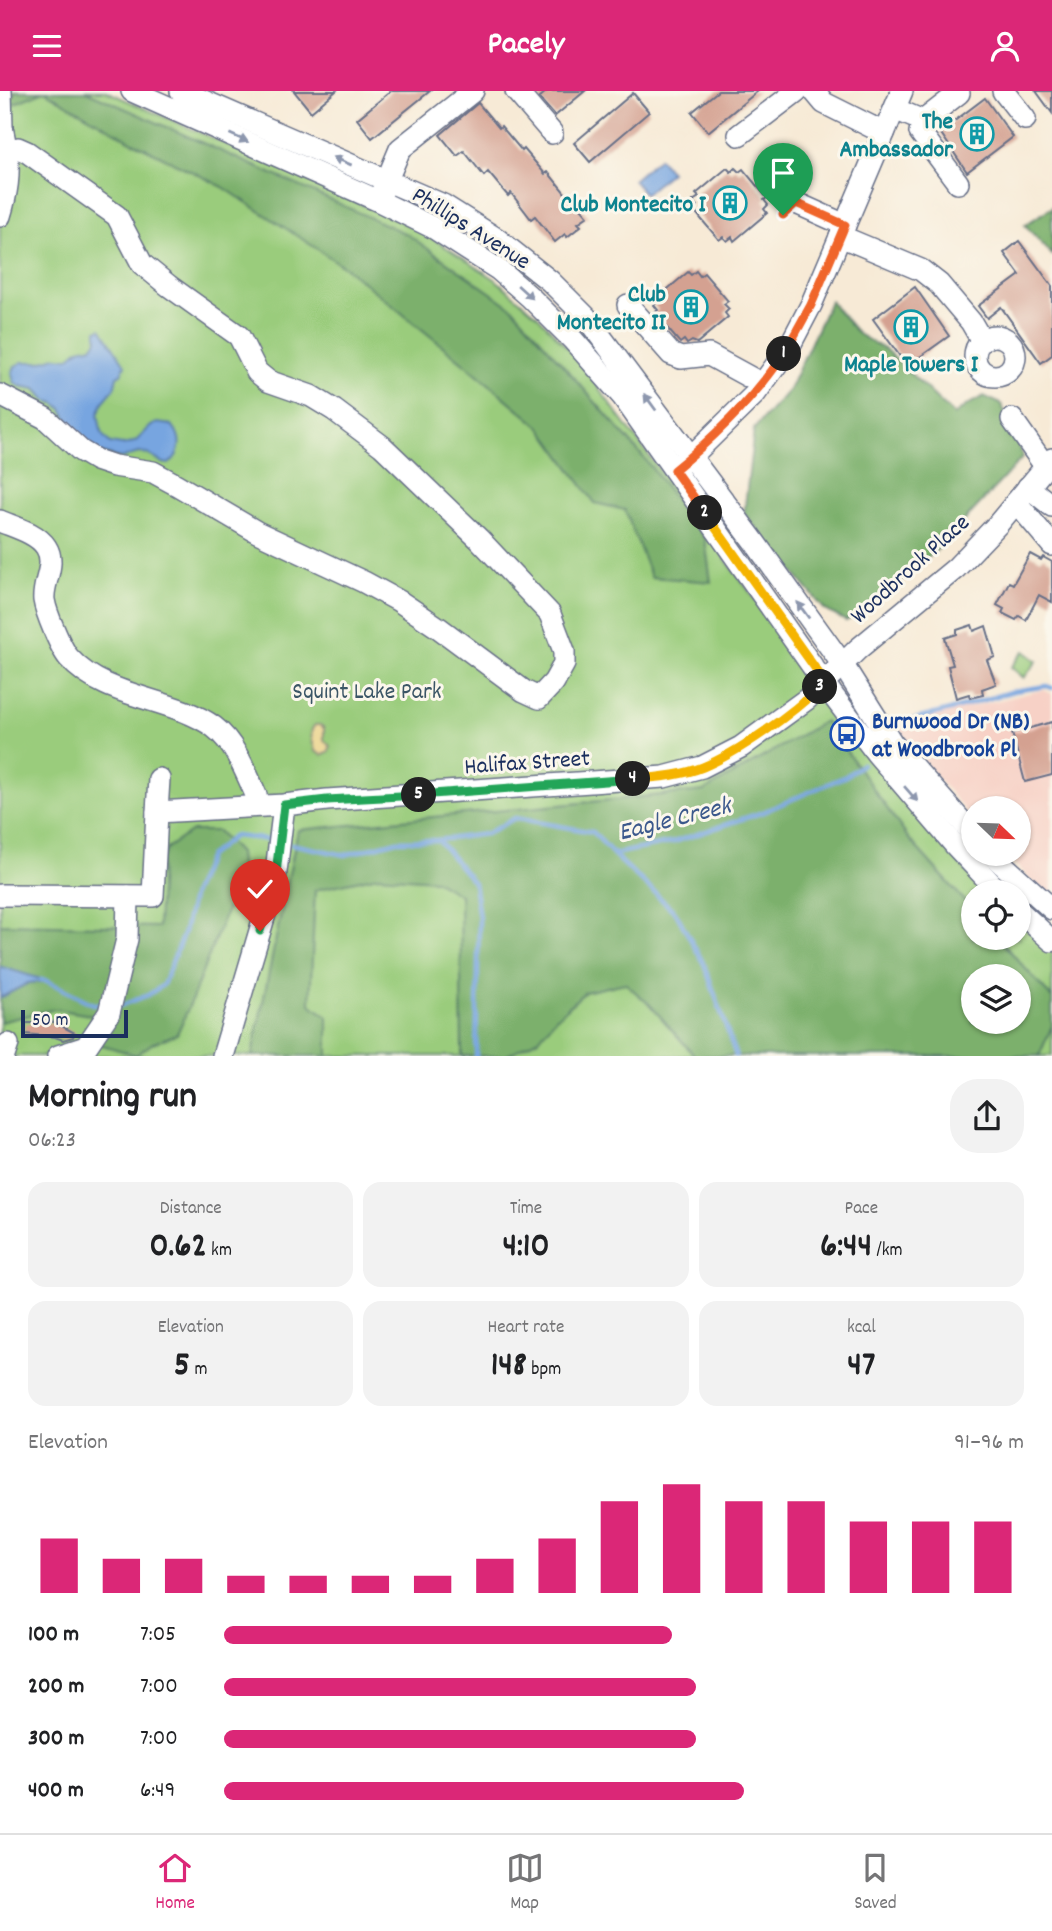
<!DOCTYPE html>
<html lang="en">
<head>
<meta charset="utf-8">
<style>
	body { margin:0; font-family:Dekko,sans-serif; background:#f2f2f2; color:#202124; height:100vh; display:flex; flex-direction:column; font-size:26px; white-space:nowrap }
	* { box-sizing:border-box; margin:0 }
	p { font-size:23px; color:#757577 }
	.icon { flex:none; width:38px; height:38px; fill:none; stroke:currentColor; stroke-width:2; stroke-linecap:round; stroke-linejoin:round }
	.map { position:relative; height:965px; overflow:hidden }
	.panel { display:flex; flex-direction:column; background:#fff; flex:1 }
	.panel>* { flex:none }
	.needle { width:46px; rotate:113deg }
	.buttons { position:absolute; left:961px; top:705px; display:grid; gap:14px }
	.buttons a { display:grid; place-items:center; width:70px; height:70px; border-radius:50%; background:#fff; box-shadow:0 2px 5px #0004; font-size:35px }
	.scale { position:absolute; left:21px; bottom:18px; width:107px; box-sizing:border-box; padding-left:7px; border:4px solid #1b2f5e; border-top:0; font-size:19px; line-height:24px; white-space:nowrap; color:#1b2f5e; -webkit-text-stroke:5px #fbf7ec; paint-order:stroke }
	.pin { position:absolute; display:grid; place-items:center; width:60px; height:60px; color:#fff; margin:-72px -30px; border-radius:50% 50% 50% 0; rotate:-45deg; box-shadow:0 0 7px #0007 }
	.pin .icon { rotate:45deg }
	.km { position:absolute; width:35px; height:35px; margin:-18px; border-radius:50%; background:#222; color:#fff; font-size:19px; line-height:35px; text-align:center }
	.round { display:grid; place-items:center; flex:none; width:74px; height:74px; border-radius:28px; background:#f2f2f2 }
	.headline { display:flex; align-items:center; justify-content:space-between; height:119px; padding:0 28px }
	h1 { font-size:38px; font-weight:800; line-height:52px }
	.metrics { display:grid; grid-template-columns:repeat(3,1fr); gap:10px; height:119px; padding:7px 28px }
	.metrics div { display:grid; align-content:center; border-radius:18px; background:#f2f2f2; text-align:center }
	.metrics b { font-size:35px; font-weight:800 }
	.metrics small { font-size:19px; font-weight:400 }
	.metrics p { font-size:19px }
	.chart { height:196px; padding:14px 28px }
	.chart p { display:flex; justify-content:space-between }
	.chart svg { width:100%; height:126px; margin-top:7px; stroke:#db2777; stroke-width:6 }
	ul { padding:0 28px; list-style:none; font-size:23px }
	li { display:grid; grid-template-columns:112px 84px 1fr; align-items:center; height:52px }
	li i { height:18px; border-radius:9px; background:#db2777 }
	header { display:flex; justify-content:space-between; align-items:center; height:91px; padding:0 28px; background:#db2777; color:#fff; font-size:32px; font-weight:800 }
	.menu { display:flex; justify-content:space-around; align-items:center; height:98px; border-top:2px solid #e0e0e0; background:#fff; font-size:19px; color:#757577 }
	.menu a { display:grid; justify-items:center; gap:4px }
	.menu .selected { color:#db2777 }
	.map>svg:first-child { display:block }
	.built { fill:#f7d1c6 }
	.green { fill:#9acc7c; stroke:#5a7e6d; stroke-width:2; fill-rule:evenodd }
	.forest { fill:#7bb06c; stroke:#4b7065; stroke-width:2; fill-rule:evenodd }
	.sand { fill:#eeda9e; stroke:#84847e; stroke-width:2 }
	.water { fill:#77a5e0; stroke:#496a9f; stroke-width:2 }
	.lines { fill:none; stroke-linecap:round; stroke-linejoin:round }
	.stream { stroke:#77a5e0; stroke-width:4.5 }
	.building { fill:#d4a191 }
	.minor-casing { stroke:#687088; stroke-width:24 }
	.minor { stroke:#fff; stroke-width:21 }
	.oneway { fill:#8d97ae }
	.split-1-casing { stroke:#fff; stroke-width:14 }
	.split-2-casing { stroke:#fff; stroke-width:14 }
	.split-3-casing { stroke:#fff; stroke-width:14 }
	.split-4-casing { stroke:#fff; stroke-width:14 }
	.split-5-casing { stroke:#fff; stroke-width:14 }
	.split-6-casing { stroke:#fff; stroke-width:14 }
	.split-7-casing { stroke:#fff; stroke-width:14 }
	.split-1 { stroke:#f0652b; stroke-width:9 }
	.split-2 { stroke:#f0652b; stroke-width:9 }
	.split-3 { stroke:#f5b400; stroke-width:9 }
	.split-4 { stroke:#f5b400; stroke-width:9 }
	.split-5 { stroke:#22a559; stroke-width:9 }
	.split-6 { stroke:#22a559; stroke-width:9 }
	.split-7 { stroke:#22a559; stroke-width:9 }
	.labels { text-anchor:middle; stroke-width:6; stroke-linejoin:round; paint-order:stroke }
	.culture-label { font-size:24px; font-weight:bold; fill:#0d838f; stroke:#fbf7ec; text-anchor:end }
	.street-label { font-size:24px; fill:#1b2f5e; stroke:#fbf7ec }
	.park-label { font-size:24px; fill:#3b5666; stroke:#fbf7ec }
	.transit-label { font-size:24px; font-weight:bold; fill:#164399; stroke:#fbf7ec; text-anchor:start }
	.water-label { font-size:26px; font-style:italic; fill:#3b588c; stroke:#fbf7ec }
</style>
</head>
<body>
<header><svg class="icon" aria-label="menu" viewBox="0 0 24 24"><path d="M4 6h16M4 12h16M4 18h16"/></svg>Pacely<svg class="icon" aria-label="person" viewBox="0 0 24 24"><circle cx="12" cy="8" r="4"/><path d="M4 21q1-7 8-7t8 7"/></svg></header>
<div class="map">
<svg width="1052" height="965" viewBox="0 0 1052 965">
	<rect width="100%" height="100%" fill="#fbf7ec"/>
	<filter id="ink" filterUnits="userSpaceOnUse"><feTurbulence type="fractalNoise" baseFrequency=".0143" numOctaves="2"/><feDisplacementMap in="SourceGraphic" scale="14" xChannelSelector="R" yChannelSelector="G"/><feConvolveMatrix kernelMatrix="1 2 1 2 8 2 1 2 1" color-interpolation-filters="sRGB"/></filter>
	<filter id="wash" filterUnits="userSpaceOnUse"><feTurbulence type="fractalNoise" baseFrequency=".00686" numOctaves="4" result="noise"/><feDisplacementMap in="SourceGraphic" scale="28" xChannelSelector="R" yChannelSelector="G"/><feGaussianBlur stdDeviation="1.57" result="paint"/><feColorMatrix in="noise" values="0 0 0 0 0 0 0 0 0 0 0 0 0 0 0 0 0 1.4 0 .05"/><feComposite in="paint" operator="in"/></filter>
	<g filter="url(#wash)">
		<rect width="100%" height="100%" fill="#f7ead6"/>
		<path class="built" d="M 1043,599 L 1052,603 L 1052,808 L 1004,763 L 1018,763 L 1018,718 L 973,718 L 973,729 L 926,673 L 896,633 Z"/>
		<g class="green">
			<path d="M 0,0 L 106,0 L 418,138 L 495,188 L 538,225 L 574,264 L 807,578 L 808,585 L 805,594 L 819,608 L 827,608 L 929,740 L 986,801 L 973,802 L 973,847 L 1018,847 L 1019,832 L 1052,860 L 1052,965 L 0,965 ZM 973,886 L 1018,886 L 1018,931 L 973,931 Z"/>
			<path d="M 1024,560 L 1037,570 L 1024,587 L 1011,576 Z"/>
		</g>
		<g class="forest">
			<path d="M 15,0 L 86,0 L 407,143 L 514,218 L 645,368 L 705,448 L 711,491 L 651,486 L 625,419 L 595,412 L 541,337 L 471,278 L 346,177 L 223,96 L 133,51 L 44,0 L 8,15 Z"/>
			<path d="M 1052,116 L 1052,164 L 1025,134 Z"/>
			<path d="M 830,210 L 858,243 L 886,259 L 954,324 L 967,314 L 984,305 L 1001,313 L 1013,336 L 1023,366 L 942,454 L 875,513 L 846,530 L 825,519 L 744,423 L 754,338 L 789,299 Z"/>
			<path d="M 825,630 L 909,748 L 973,819 L 973,847 L 998,847 L 1052,907 L 1052,935 L 1039,965 L 695,965 L 650,914 L 625,892 L 585,901 L 555,928 L 540,947 L 506,965 L 462,965 L 460,804 L 435,789 L 378,785 L 315,799 L 310,913 L 328,926 L 328,965 L 252,965 L 298,739 L 704,700 ZM 973,886 L 1018,886 L 1018,931 L 973,931 Z"/>
			<path d="M 192,740 L 218,740 L 239,762 L 241,782 L 188,918 L 177,943 L 153,952 L 136,964 L 102,954 L 90,924 L 55,918 L 0,931 L 0,907 L 28,892 L 45,890 L 0,876 L 0,833 L 158,836 L 161,770 L 167,757 Z"/>
		</g>
		<path class="sand" d="M 315,634 L 320,634 L 324,637 L 324,649 L 330,655 L 329,660 L 322,664 L 315,660 C 313,652 308,640 315,634 Z"/>
		<g class="water">
			<path d="M 659,67 L 671,81 L 645,103 L 633,89 Z"/>
			<path d="M 101,237 L 125,274 L 121,283 L 117,285 L 114,298 L 103,311 L 98,324 L 101,339 L 104,346 L 110,352 L 122,354 L 129,353 L 136,350 L 151,335 L 157,332 L 172,334 C 183,347 182,362 169,373 L 163,372 L 147,363 L 139,362 L 121,367 L 100,362 L 77,344 L 62,318 L 55,312 L 47,310 L 36,298 L 19,295 L 14,291 L 12,282 L 15,276 L 22,271 L 41,271 L 55,266 L 69,267 L 79,258 L 93,255 L 97,249 L 97,239 Z"/>
			<path d="M 0,876 L 2,876 L 47,890 L 28,892 L 0,907 Z"/>
		</g>
		<g class="lines">
			<g class="stream">
				<path d="M 906,634 L 912,629 L 954,618 L 1013,600 L 1047,595 L 1052,597"/>
				<path d="M 438,749 L 474,792 L 479,827 L 476,965"/>
				<path d="M 291,753 L 345,764 L 397,750 L 438,749 L 486,743 L 515,727 L 593,741 L 613,763 L 676,822 L 705,875 L 736,965"/>
				<path d="M 614,763 L 674,751 L 763,721 L 846,685 L 862,673"/>
				<path d="M 41,889 L 47,890 L 93,913 L 104,914"/>
				<path d="M 120,915 L 148,904 L 163,894 L 184,841 L 193,802 L 209,765 L 234,745 L 271,749"/>
			</g>
		</g>
		<g id="blocks">
			<g class="building">
				<path d="M 294,0 L 336,0 L 311,21 Z"/>
				<path d="M 391,0 L 430,0 L 372,47 L 357,28 Z"/>
				<path d="M 547,0 L 585,0 L 555,25 L 539,7 Z"/>
				<path d="M 718,0 L 758,0 L 708,41 L 692,21 Z"/>
				<path d="M 1036,0 L 1052,0 L 1052,22 Z"/>
				<path d="M 633,2 L 649,21 L 590,71 L 574,52 Z"/>
				<path d="M 985,7 L 1013,46 L 967,81 L 940,41 Z"/>
				<path d="M 478,12 L 499,37 L 501,35 L 522,60 L 524,58 L 545,83 L 548,81 L 569,107 L 571,105 L 588,125 L 578,132 L 581,135 L 567,146 L 565,143 L 555,151 L 535,125 L 531,128 L 511,102 L 508,105 L 488,81 L 484,85 L 464,60 L 457,65 L 440,44 Z"/>
				<path d="M 727,77 L 731,81 L 735,77 L 739,81 L 743,78 L 767,107 L 764,109 L 768,114 L 764,118 L 767,122 L 734,150 L 732,146 L 727,150 L 723,146 L 719,149 L 702,129 L 693,118 L 697,115 L 693,110 L 699,106 L 696,103 Z"/>
				<path d="M 1019,150 L 1052,195 L 1052,264 L 1041,272 L 1001,216 L 987,227 L 978,215 L 1020,184 L 1004,162 Z"/>
				<path d="M 696,180 L 700,185 L 704,182 L 728,210 L 724,213 L 729,218 L 725,222 L 728,226 L 697,252 L 692,250 L 687,253 L 684,249 L 680,252 L 654,222 L 658,219 L 654,214 L 659,209 L 657,207 L 688,181 L 691,184 Z"/>
				<path d="M 915,196 L 949,245 L 907,275 L 873,228 Z"/>
				<path d="M 1030,463 L 1041,469 L 1043,466 L 1052,471 L 1052,511 L 1039,504 L 1026,529 L 1019,525 L 1016,529 L 1002,522 L 1004,518 L 997,514 L 1009,491 L 1013,493 Z"/>
				<path d="M 972,534 L 974,540 L 986,535 L 995,566 L 987,569 L 996,593 L 982,598 L 983,604 L 970,607 L 969,603 L 956,607 L 948,575 L 953,574 L 945,547 L 957,543 L 957,539 Z"/>
				<path d="M 1052,631 L 1052,684 L 1025,691 L 1012,642 Z"/>
				<path d="M 52,930 L 75,942 L 73,946 L 63,949 L 55,946 L 25,943 L 26,932 L 50,932 Z"/>
			</g>
		</g>
	</g>
	<g filter="url(#ink)">
		<use href="#blocks" fill-opacity="0" stroke="#687088" stroke-width="2"/>
		<g class="lines">
			<defs>
				<g id="minor">
					<path d="M 132,0 L 379,110 L 432,136 L 499,179 L 530,206 L 573,249 L 623,306 L 834,606 L 877,663 L 954,753 L 1000,802"/>
					<path d="M 181,0 L 443,114 L 497,148 L 550,190 L 586,226 L 756,453 L 843,574 L 892,652 L 973,743"/>
					<path d="M 516,0 L 552,42"/>
					<path d="M 814,0 L 824,12 L 884,42"/>
					<path d="M 1003,0 L 1025,28"/>
					<path d="M 895,18 L 923,30 L 959,2"/>
					<path d="M 923,30 L 920,41 L 958,92"/>
					<path d="M 739,44 L 797,0"/>
					<path d="M 779,91 L 796,112 L 845,134"/>
					<path d="M 382,101 L 400,58 L 473,0"/>
					<path d="M 0,125 C 7,102 10,84 7,61"/>
					<path d="M 840,145 L 921,179 L 939,193 L 971,231 L 982,250"/>
					<path d="M 628,214 L 671,263 L 681,267 L 709,264 L 762,293"/>
					<circle cx="995" cy="265" r="20"/>
					<path d="M 0,304 L 45,327 L 81,360 L 96,369 L 114,375 L 153,381 L 177,394 L 257,441 L 364,491 L 399,510 L 439,537 L 524,600 L 539,607 L 554,591 L 564,573 L 564,560 L 550,523 L 479,448 L 382,355 L 334,319 L 311,305 L 268,290 L 257,281 L 239,245 L 169,195 L 142,173 L 117,125 L 27,61 L 18,57 L 7,61 L 2,36 L 1,0"/>
					<path d="M 1012,328 L 1045,375"/>
					<path d="M 681,373 L 699,358 L 755,303 L 788,258 L 811,214 L 902,0"/>
					<path d="M 1028,396 L 1052,415"/>
					<path d="M 1016,411 L 1052,454"/>
					<path d="M 0,430 C 14,436 37,442 46,456 C 57,473 42,492 44,509 C 46,522 61,558 69,567 C 105,608 173,606 214,636 C 234,651 246,681 256,704"/>
					<path d="M 157,721 L 159,688"/>
					<path d="M 991,763 L 1052,818"/>
					<path d="M 0,804 L 153,805 L 157,721 L 284,714 L 327,709 L 664,686 L 702,676 L 741,656 L 807,608 L 858,558 L 956,477 L 998,433 L 1052,368"/>
					<path d="M 1018,819 L 1052,850"/>
					<path d="M 4,965 L 8,953"/>
					<path d="M 58,965 L 86,956 L 109,922 L 127,848 L 128,805"/>
					<path d="M 223,965 L 275,789 L 284,714"/>
				</g>
			</defs>
			<use href="#minor" class="minor-casing"/>
			<use href="#minor" class="minor"/>
		</g>
		<defs><path id="oneway-solid" d="M-6-.8H1V-3.2L6.5 0L1 3.2V.8H-6Z" transform="scale(1.75)"/></defs>
		<g class="oneway">
			<use href="#oneway-solid" transform="translate(239 47) rotate(24)"/>
			<use href="#oneway-solid" transform="translate(342 70) rotate(-157)"/>
			<use href="#oneway-solid" transform="translate(525 201) rotate(42)"/>
			<use href="#oneway-solid" transform="translate(650 311) rotate(-126)"/>
			<use href="#oneway-solid" transform="translate(803 519) rotate(-126)"/>
			<use href="#oneway-solid" transform="translate(911 703) rotate(49)"/>
		</g>
	</g>
	<g class="lines" filter="url(#ink)">
		<defs>
			<path id="split-1" d="M 783,124 L 796,112 L 845,134 L 811,214 L 784,263"/>
			<path id="split-2" d="M 705,422 L 674,379 C 716,345 754,307 784,263"/>
			<path id="split-3" d="M 705,422 L 825,591 L 820,596"/>
			<path id="split-4" d="M 633,688 C 656,687 681,685 703,676 C 739,661 792,623 820,596"/>
			<path id="split-5" d="M 419,704 L 633,688"/>
			<path id="split-6" d="M 275,791 L 284,714 L 327,709 L 419,704"/>
			<path id="split-7" d="M 260,840 L 275,791"/>
		</defs>
		<use href="#split-1" class="split-1-casing"/>
		<use href="#split-2" class="split-2-casing"/>
		<use href="#split-3" class="split-3-casing"/>
		<use href="#split-4" class="split-4-casing"/>
		<use href="#split-5" class="split-5-casing"/>
		<use href="#split-6" class="split-6-casing"/>
		<use href="#split-7" class="split-7-casing"/>
		<use href="#split-1" class="split-1"/>
		<use href="#split-2" class="split-2"/>
		<use href="#split-3" class="split-3"/>
		<use href="#split-4" class="split-4"/>
		<use href="#split-5" class="split-5"/>
		<use href="#split-6" class="split-6"/>
		<use href="#split-7" class="split-7"/>
	</g>
	<defs>
		<symbol id="building-ring" viewBox="-11 -11 22 22"><circle r="9.5" fill="#fbf7ec" stroke="#0f9aa8" stroke-width="1.5"/><path d="M-4-6H4V6H1V3H-1V6H-4ZM-2.5-4.3h1.7v1.8h-1.7ZM.8-4.3h1.7v1.8H.8ZM-2.5-1h1.7V.8h-1.7ZM.8-1h1.7V.8H.8Z" fill="#0f9aa8"/></symbol>
		<symbol id="bus-ring" viewBox="-11 -11 22 22"><circle r="9.5" fill="#fbf7ec" stroke="#1a4fb4" stroke-width="1.5"/><path d="M-5-6H5V4H4V6H2V4H-2V6H-4V4H-5ZM-3.5-4V0h7V-4ZM-3.5 1.2v1.5H-2V1.2ZM2 1.2v1.5H3.5V1.2Z" fill="#1a4fb4"/></symbol>
	</defs>
	<g fill-rule="evenodd">
		<use href="#building-ring" x="958" y="24" width="38" height="38"/>
		<use href="#building-ring" x="711" y="93" width="38" height="38"/>
		<use href="#building-ring" x="672" y="197" width="38" height="38"/>
		<use href="#building-ring" x="892" y="217" width="38" height="38"/>
		<use href="#bus-ring" x="828" y="624" width="38" height="38"/>
	</g>
	<g class="labels">
		<g class="culture-label">
			<text x="953" y="37">The<tspan x="953" dy="28">Ambassador</tspan></text>
			<text x="706" y="120">Club Montecito I</text>
			<text x="666" y="210">Club<tspan x="666" dy="28">Montecito II</tspan></text>
			<text x="911" y="280" text-anchor="middle">Maple Towers I</text>
		</g>
		<g class="street-label">
			<text transform="translate(472 136) rotate(32)" y="8">Phillips Avenue</text>
			<text transform="translate(909 477) rotate(-42)" y="8">Woodbrook Place</text>
			<text transform="translate(527 670) rotate(-4)" y="8">Halifax Street</text>
		</g>
		<g class="park-label">
			<text x="367" y="607">Squint Lake Park</text>
		</g>
		<g class="transit-label">
			<text x="872" y="637">Burnwood Dr (NB)<tspan x="872" dy="28">at Woodbrook Pl</tspan></text>
		</g>
		<g class="water-label">
			<text transform="translate(674 726) rotate(-14)" y="9">Eagle Creek</text>
		</g>
	</g>
</svg>
<div class="buttons">
<a><svg class="needle" viewBox="-14 -14 28 28"><path d="M0-13l5 13h-10z" fill="#e53935"/><path d="M0 13l5-13h-10z" fill="#757577"/></svg></a>
<a><svg class="icon" aria-label="locate" viewBox="0 0 24 24"><circle cx="12" cy="12" r="6"/><path d="M12 2v4M12 18v4M2 12h4M18 12h4"/></svg></a>
<a><svg class="icon" aria-label="layers" viewBox="0 0 24 24"><path d="M12 4l9 5-9 5-9-5zM3 14l9 5 9-5"/></svg></a>
</div>
<div class="scale">50 m</div>
<div class="pin" style="left:783px;top:124px;background:#1e9e55"><svg class="icon" aria-label="arrive" viewBox="0 0 24 24"><path d="M6 21V4h12l-3 4 3 4H6"/></svg></div>
<div class="pin" style="left:260px;top:840px;background:#d93025"><svg class="icon" aria-label="check" viewBox="0 0 24 24"><path d="M5 12l5 5 9-10"/></svg></div>
<b class="km" style="left:784px;top:263px">1</b>
<b class="km" style="left:705px;top:422px">2</b>
<b class="km" style="left:820px;top:596px">3</b>
<b class="km" style="left:633px;top:688px">4</b>
<b class="km" style="left:419px;top:704px">5</b>
</div>
<section class="panel">
<div class="headline"><div><h1>Morning run</h1><p>06:23</p></div><a class="round"><svg class="icon" aria-label="share" viewBox="0 0 24 24"><path d="M12 15V3M7 8l5-5 5 5M5 13v7h14v-7"/></svg></a></div>
<div class="metrics">
<div><p>Distance</p><b>0.62<small> km</small></b></div>
<div><p>Time</p><b>4:10</b></div>
<div><p>Pace</p><b>6:44<small> /km</small></b></div>
</div>
<div class="metrics">
<div><p>Elevation</p><b>5<small> m</small></b></div>
<div><p>Heart rate</p><b>148<small> bpm</small></b></div>
<div><p>kcal</p><b>47</b></div>
</div>
<div class="chart"><p><span>Elevation</span>91–96 m</p>
<svg viewBox="0 0 160 44" preserveAspectRatio="none"><path d="M5 44V25M15 44V32M25 44V32M35 44V38M45 44V38M55 44V38M65 44V38M75 44V32M85 44V25M95 44V12M105 44V6M115 44V12M125 44V12M135 44V19M145 44V19M155 44V19"/></svg>
</div>
<ul>
<li><b>100 m</b>7:05<i style="width:56%"></i></li>
<li><b>200 m</b>7:00<i style="width:59%"></i></li>
<li><b>300 m</b>7:00<i style="width:59%"></i></li>
<li><b>400 m</b>6:49<i style="width:65%"></i></li>
</ul>
</section>
<nav class="menu">
<a class="selected"><svg class="icon" aria-label="home" viewBox="0 0 24 24"><path d="M3 11l9-7 9 7M6 9v11h12V9"/></svg>Home</a>
<a><svg class="icon" aria-label="map" viewBox="0 0 24 24"><path d="M3 6l6-2 6 2 6-2v14l-6 2-6-2-6 2zM9 4v14M15 6v14"/></svg>Map</a>
<a><svg class="icon" aria-label="saved" viewBox="0 0 24 24"><path d="M7 4h10v16l-5-4-5 4z"/></svg>Saved</a>
</nav>
</body>
</html>
